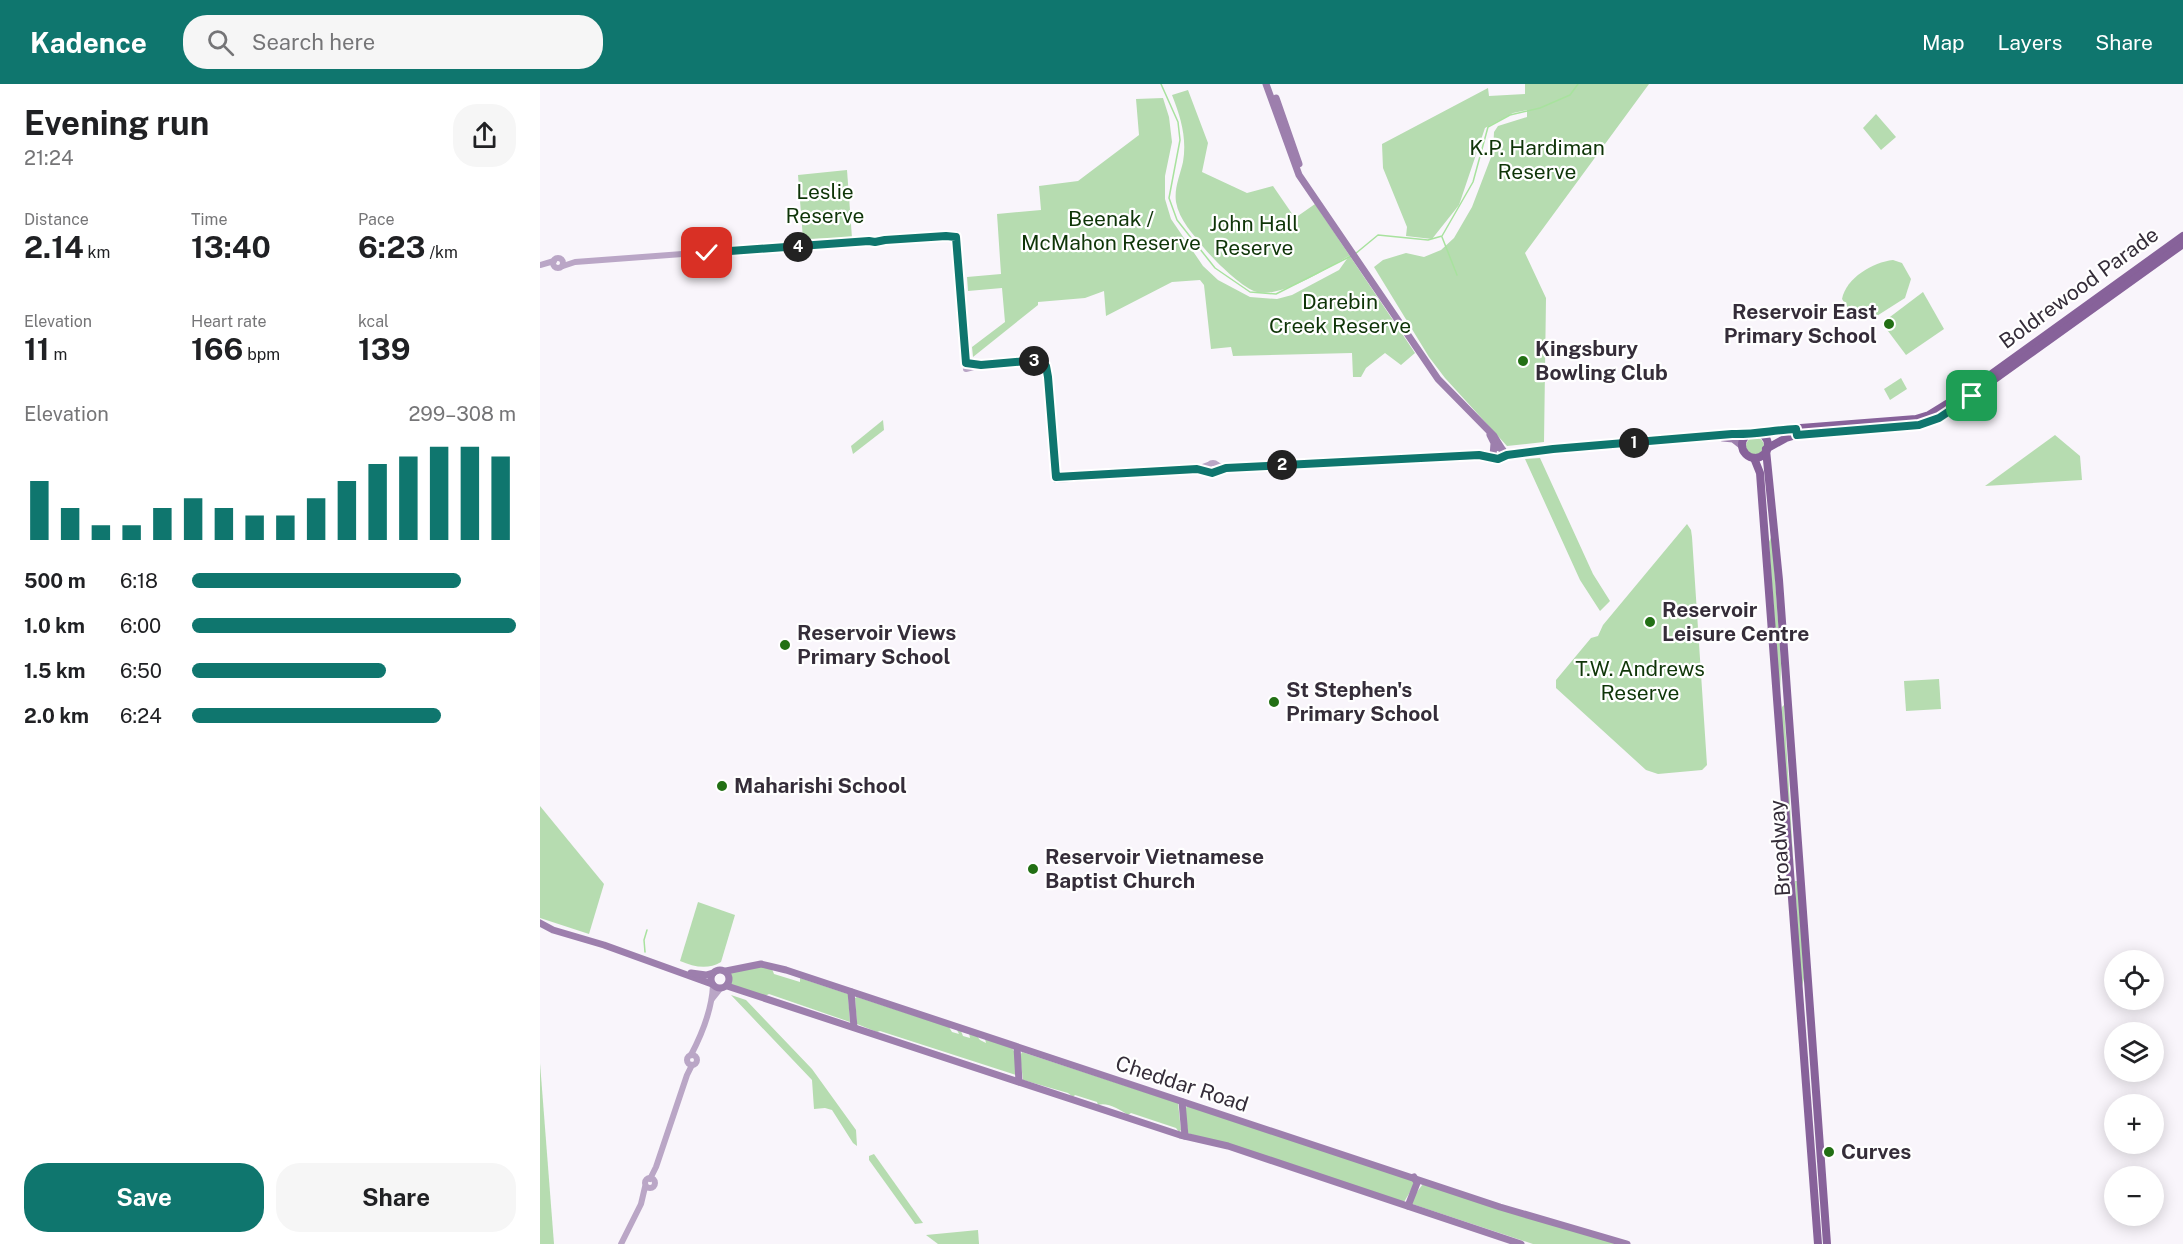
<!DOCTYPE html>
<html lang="en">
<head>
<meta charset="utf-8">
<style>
	body { margin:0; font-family:"Public Sans",sans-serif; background:#f6f6f6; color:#202124; height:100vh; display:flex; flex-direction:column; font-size:22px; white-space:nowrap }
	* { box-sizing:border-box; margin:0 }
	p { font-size:20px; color:#757577 }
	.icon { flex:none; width:33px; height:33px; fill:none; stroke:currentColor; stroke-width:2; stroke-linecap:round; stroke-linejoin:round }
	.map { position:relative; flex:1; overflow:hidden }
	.sheet { display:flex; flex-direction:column; background:#fff; width:540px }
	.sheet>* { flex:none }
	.fabs { position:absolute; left:1564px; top:866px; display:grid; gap:12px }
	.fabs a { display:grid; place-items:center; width:60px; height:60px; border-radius:50%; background:#fff; box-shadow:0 3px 15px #0003; font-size:30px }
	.pin { position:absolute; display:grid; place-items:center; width:51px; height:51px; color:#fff; margin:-26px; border-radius:12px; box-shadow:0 3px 9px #0006 }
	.km { position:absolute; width:30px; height:30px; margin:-15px; border-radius:50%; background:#222; color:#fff; font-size:16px; line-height:30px; text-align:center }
	.round { display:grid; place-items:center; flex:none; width:63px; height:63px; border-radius:24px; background:#f6f6f6 }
	.headline { display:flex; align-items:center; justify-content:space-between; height:102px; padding:0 24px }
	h1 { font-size:33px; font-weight:700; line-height:45px }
	.stats { display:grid; grid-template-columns:repeat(3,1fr); gap:9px; height:102px; padding:6px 24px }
	.stats div { display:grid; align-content:center }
	.stats b { font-size:30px; font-weight:700 }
	.stats small { font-size:16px; font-weight:400 }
	.stats p { font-size:16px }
	.chart { height:168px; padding:12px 24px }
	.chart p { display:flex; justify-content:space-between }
	.chart svg { width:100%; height:108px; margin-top:6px; stroke:#0f766e; stroke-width:6 }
	.action { display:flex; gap:12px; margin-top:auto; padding:12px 24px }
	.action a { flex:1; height:69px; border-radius:24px; background:#0f766e; color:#fff; font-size:24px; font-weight:700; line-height:69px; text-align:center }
	.action a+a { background:#f6f6f6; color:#202124 }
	ul { padding:0 24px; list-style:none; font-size:20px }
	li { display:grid; grid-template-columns:96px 72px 1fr; align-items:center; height:45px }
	li i { height:15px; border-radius:8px; background:#0f766e }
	header { display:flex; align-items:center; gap:36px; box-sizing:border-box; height:84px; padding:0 30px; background:#0f766e; color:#fff }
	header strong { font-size:28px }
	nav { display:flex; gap:33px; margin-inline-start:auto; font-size:21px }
	.search { width:420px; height:54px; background:#f6f6f6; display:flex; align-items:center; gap:15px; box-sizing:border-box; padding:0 21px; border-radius:24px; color:#757577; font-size:22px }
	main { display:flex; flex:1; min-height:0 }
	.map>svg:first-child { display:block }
	.green { fill:#b6dcb0 }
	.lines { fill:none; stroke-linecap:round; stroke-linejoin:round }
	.stream { stroke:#a8e29e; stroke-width:1.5 }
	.tertiary { stroke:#baa6c6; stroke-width:6 }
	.secondary { stroke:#9d7fad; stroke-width:7 }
	.primary { stroke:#87629a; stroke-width:8 }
	.route-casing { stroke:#fff; stroke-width:12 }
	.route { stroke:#0f766e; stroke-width:8 }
	.poi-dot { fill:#226f14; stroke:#fff; stroke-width:2 }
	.labels { text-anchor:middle; stroke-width:4.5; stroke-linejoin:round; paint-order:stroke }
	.park-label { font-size:21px; fill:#0f3508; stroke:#fff }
	.street-label { font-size:21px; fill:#352d39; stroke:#fff }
	.poi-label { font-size:21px; font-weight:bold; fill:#352d39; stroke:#fff; text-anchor:start }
</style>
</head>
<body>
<header>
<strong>Kadence</strong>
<div class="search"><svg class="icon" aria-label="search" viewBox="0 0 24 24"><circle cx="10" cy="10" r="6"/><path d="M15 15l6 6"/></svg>Search here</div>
<nav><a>Map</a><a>Layers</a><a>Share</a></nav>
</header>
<main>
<section class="sheet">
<div class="headline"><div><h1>Evening run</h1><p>21:24</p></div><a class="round"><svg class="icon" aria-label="share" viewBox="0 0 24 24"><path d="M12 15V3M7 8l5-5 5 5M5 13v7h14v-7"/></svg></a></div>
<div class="stats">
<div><p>Distance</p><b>2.14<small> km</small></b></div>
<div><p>Time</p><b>13:40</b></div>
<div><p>Pace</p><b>6:23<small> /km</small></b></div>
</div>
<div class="stats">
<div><p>Elevation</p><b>11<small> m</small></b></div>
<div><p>Heart rate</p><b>166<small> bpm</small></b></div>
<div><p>kcal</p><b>139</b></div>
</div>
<div class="chart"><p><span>Elevation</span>299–308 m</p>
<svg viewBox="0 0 160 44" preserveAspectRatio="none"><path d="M5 44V20M15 44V31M25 44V38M35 44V38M45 44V31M55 44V27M65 44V31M75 44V34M85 44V34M95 44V27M105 44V20M115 44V13M125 44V10M135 44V6M145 44V6M155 44V10"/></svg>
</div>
<ul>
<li><b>500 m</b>6:18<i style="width:83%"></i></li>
<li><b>1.0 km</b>6:00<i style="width:100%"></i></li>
<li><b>1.5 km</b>6:50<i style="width:60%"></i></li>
<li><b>2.0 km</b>6:24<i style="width:77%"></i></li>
</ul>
<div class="action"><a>Save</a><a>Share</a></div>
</section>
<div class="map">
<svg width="1643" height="1160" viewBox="0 0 1643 1160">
	<rect width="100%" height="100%" fill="#f9f5fb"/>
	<g class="green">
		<path d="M 985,0 L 1109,0 L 985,169 L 1006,214 L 1004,358 L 967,362 L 905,294 L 889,273 L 834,183 L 843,176 L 866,169 L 884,173 L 901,166 L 914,154 L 932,123 L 953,68 L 954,48 L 958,42 L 987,33 L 987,26 L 973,29 L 945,44 L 919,121 L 892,155 L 866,152 L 867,143 L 843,84 L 842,60 L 948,4 L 949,12 L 985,10 Z"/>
		<path d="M 648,6 L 668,59 L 662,88 L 707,109 L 733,102 L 755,134 L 775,120 L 875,269 L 861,281 L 845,269 L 826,284 L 821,293 L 813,293 L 812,269 L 693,272 L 691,263 L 671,265 L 664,201 L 660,196 L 632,198 L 566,232 L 564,207 L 545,214 L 498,218 L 498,221 L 433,273 L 432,263 L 465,238 L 462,204 L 428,207 L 427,193 L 461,190 L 457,130 L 501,126 L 499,102 L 538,97 L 599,51 L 596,15 L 623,14 L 629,33 L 632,58 L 625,92 L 625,115 L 631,135 L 663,182 L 678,196 L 710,213 L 737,215 L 752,211 L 799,186 L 809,172 C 787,184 742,214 717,208 C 702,204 674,176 664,164 C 654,151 639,136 636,118 C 634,104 640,91 643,78 C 647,54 641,34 632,11 Z"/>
		<path d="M 1336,30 L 1356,53 L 1341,66 L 1323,44 Z"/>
		<path d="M 307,86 L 312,154 L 263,155 L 258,91 Z"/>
		<path d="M 1353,176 L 1362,179 L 1371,195 L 1365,214 L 1332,235 L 1319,235 L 1312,230 L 1302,215 C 1306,194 1333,178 1353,176 Z"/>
		<path d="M 1383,208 L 1404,245 L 1366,271 L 1342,239 Z"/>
		<path d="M 1361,294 L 1367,305 L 1350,316 L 1344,305 Z"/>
		<path d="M 343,336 L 344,346 L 313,370 L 311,362 Z"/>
		<path d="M 1515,351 L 1540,372 L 1542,396 L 1445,402 Z"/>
		<circle cx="1215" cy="362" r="9"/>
		<path d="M 1000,374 L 1053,490 L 1070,517 L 1060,527 L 1040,496 L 985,375 Z"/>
		<path d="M 1147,440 L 1151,446 L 1152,453 L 1167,681 L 1162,686 L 1118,690 L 1106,686 L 1016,604 L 1016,596 L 1051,554 L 1058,552 L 1063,541 Z"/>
		<path d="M 1232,451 L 1241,580 L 1240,613 L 1229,458 Z"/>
		<path d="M 1399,595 L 1401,625 L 1366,627 L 1364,597 Z"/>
		<path d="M 1244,621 L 1254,788 L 1242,644 L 1242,623 Z"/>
		<path d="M 0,722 L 64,800 L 49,850 L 0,834 Z"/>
		<path d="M 1255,797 L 1258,797 L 1264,894 L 1261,907 Z"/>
		<path d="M 158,818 L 195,831 L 181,878 C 168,886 154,883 140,877 Z"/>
		<path d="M 215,882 L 232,885 L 234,890 L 260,898 L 260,894 L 308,910 L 310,938 L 229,910 L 225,912 L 190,902 L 192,896 L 190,889 Z"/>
		<path d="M 191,911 L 206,916 L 272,985 L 316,1046 L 317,1062 L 313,1059 L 292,1026 L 285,1024 L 274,1025 L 272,996 Z"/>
		<path d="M 317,913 L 409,943 L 412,948 L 419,950 L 417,946 L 421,947 L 423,952 L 430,954 L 429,949 L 437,952 L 440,956 L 446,959 L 445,955 L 472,964 L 475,969 L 476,991 L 340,947 L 337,948 L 317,940 L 315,914 Z"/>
		<path d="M 482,968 L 638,1019 L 641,1046 L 639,1048 L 636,1044 L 591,1029 L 588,1031 C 581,1026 567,1018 558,1021 L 557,1018 L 535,1011 L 533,1013 L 528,1009 L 483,996 L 480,972 Z"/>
		<path d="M 0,979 L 14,1160 L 0,1160 Z"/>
		<path d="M 647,1022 L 874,1096 L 873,1103 L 864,1118 L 650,1050 L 648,1049 L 645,1026 Z"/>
		<path d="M 334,1070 L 383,1139 L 375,1140 L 329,1076 L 329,1072 Z"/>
		<path d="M 883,1100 L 1077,1160 L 993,1160 L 872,1120 L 873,1113 Z"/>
		<path d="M 438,1146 L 439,1160 L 398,1160 L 386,1151 Z"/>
	</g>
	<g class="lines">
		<g class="stream">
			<path d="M 621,0 L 638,38 L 640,56 L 629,114 L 637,136 L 675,184 L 710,208 L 736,210 L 811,172"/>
			<path d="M 902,153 L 917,191"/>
			<path d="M 815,170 L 838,151 L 888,156 L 902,152 L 933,98 L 948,43 L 970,31 L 1000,24 L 1030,11 L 1038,0"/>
			<path d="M 105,868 L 104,856 L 107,846"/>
		</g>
		<g class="tertiary">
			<circle cx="173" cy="168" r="6"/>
			<path d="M 178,166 L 251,163 L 329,157 L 335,158 L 416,150 L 426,285 L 441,281 L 498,278 L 505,281 L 508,293"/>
			<circle cx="18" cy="179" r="5"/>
			<path d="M 0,181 L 14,177"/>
			<path d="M 23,182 L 35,178 L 156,169 L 167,166"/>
			<path d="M 508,289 L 516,396 L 657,385 L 668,381"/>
			<circle cx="673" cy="384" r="5"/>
			<path d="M 677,381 L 686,384 L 939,371 L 953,372"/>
			<path d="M 172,915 L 180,905"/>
			<path d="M 151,971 C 162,950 172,925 173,901"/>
			<circle cx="152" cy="976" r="5"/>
			<circle cx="110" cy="1099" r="5"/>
			<path d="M 110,1095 L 116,1083 L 147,991 L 152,981"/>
			<path d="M 81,1160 L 101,1120 L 105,1103"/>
		</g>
		<g class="secondary">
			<path d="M 726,0 L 759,91 L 898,295 L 954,352 L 962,365"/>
			<path d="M 736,14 L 759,80"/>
			<path d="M 950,351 L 954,359 L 953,372 L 956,375 L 961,374 L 963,366 L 958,363 L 954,364"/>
			<path d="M 1183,354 L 1193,355 L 1202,362"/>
			<path d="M 963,372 L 1013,365 L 1192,350 L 1206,351"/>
			<path d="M 0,839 L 13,846 L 64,861 L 172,900"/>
			<circle cx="180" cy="895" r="9"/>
			<path d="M 186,887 L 221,880 L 246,886 L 960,1123 L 1087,1160"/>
			<path d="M 151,889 L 166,891 L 173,889"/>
			<path d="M 187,902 L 640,1051 L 688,1062 L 981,1160"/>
			<path d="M 311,908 L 314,943"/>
			<path d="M 477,963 L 479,998"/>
			<path d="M 642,1018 L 645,1052"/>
			<path d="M 868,1122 L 877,1099 L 874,1093"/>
		</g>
		<g class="primary">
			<circle cx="1215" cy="361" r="13"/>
			<path d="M 1220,349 L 1234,346 L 1376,335 L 1389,331 L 1428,307 L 1643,152"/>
			<path d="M 1226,365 L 1246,354 L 1256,351 L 1379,341 L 1399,335 L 1643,160"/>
			<path d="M 1226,366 L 1239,496 L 1287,1160"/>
			<path d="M 1214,374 L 1220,389 L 1278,1160"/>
		</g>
	</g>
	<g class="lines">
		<defs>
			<path id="route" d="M 167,169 L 170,174 L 174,174 L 190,167 L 329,157 L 335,158 L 345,156 L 406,152 L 416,153 L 426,279 L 441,281 L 487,277 L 502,278 L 506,282 L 508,293 L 516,393 L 657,385 L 672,389 L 686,384 L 939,371 L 958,375 L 967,371 L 1013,365 L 1192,350 C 1213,351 1234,346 1256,345 L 1257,351 L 1379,341 L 1399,334 L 1432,312"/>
		</defs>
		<use href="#route" class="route-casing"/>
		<use href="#route" class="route"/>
	</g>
	<g class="poi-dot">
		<circle cx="1349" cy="240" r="6"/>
		<circle cx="983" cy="277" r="6"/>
		<circle cx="1110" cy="538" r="6"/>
		<circle cx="245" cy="561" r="6"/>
		<circle cx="734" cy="618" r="6"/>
		<circle cx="182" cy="702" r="6"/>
		<circle cx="493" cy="785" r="6"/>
		<circle cx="1289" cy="1068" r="6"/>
	</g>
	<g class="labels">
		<g class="park-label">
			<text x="997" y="71">K.P. Hardiman<tspan x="997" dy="24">Reserve</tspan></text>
			<text x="285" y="115">Leslie<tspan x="285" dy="24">Reserve</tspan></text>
			<text x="571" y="142">Beenak /<tspan x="571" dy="24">McMahon Reserve</tspan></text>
			<text x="714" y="147">John Hall<tspan x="714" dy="24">Reserve</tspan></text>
			<text x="800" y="225">Darebin<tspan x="800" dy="24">Creek Reserve</tspan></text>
			<text x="1100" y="592">T.W. Andrews<tspan x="1100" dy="24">Reserve</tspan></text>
		</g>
		<g class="street-label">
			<text transform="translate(1539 204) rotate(-36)" y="7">Boldrewood Parade</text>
			<text transform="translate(1240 764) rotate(-94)" y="7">Broadway</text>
			<text transform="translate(642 1000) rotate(18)" y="7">Cheddar Road</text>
		</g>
		<g class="poi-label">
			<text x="1337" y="235" text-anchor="end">Reservoir East<tspan x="1337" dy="24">Primary School</tspan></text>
			<text x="995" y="272">Kingsbury<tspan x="995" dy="24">Bowling Club</tspan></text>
			<text x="1122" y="533">Reservoir<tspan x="1122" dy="24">Leisure Centre</tspan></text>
			<text x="257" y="556">Reservoir Views<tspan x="257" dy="24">Primary School</tspan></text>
			<text x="746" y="613">St Stephen's<tspan x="746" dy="24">Primary School</tspan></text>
			<text x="194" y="709">Maharishi School</text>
			<text x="505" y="780">Reservoir Vietnamese<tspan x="505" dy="24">Baptist Church</tspan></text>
			<text x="1301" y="1075">Curves</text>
		</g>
	</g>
</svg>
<div class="fabs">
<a><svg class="icon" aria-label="locate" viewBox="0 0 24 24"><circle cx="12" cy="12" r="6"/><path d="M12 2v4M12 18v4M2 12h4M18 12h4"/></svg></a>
<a><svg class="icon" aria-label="layers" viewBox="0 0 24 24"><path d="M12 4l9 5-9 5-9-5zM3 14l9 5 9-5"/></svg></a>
<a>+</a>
<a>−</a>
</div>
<div class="pin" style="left:1432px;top:312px;background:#1e9e55"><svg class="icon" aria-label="arrive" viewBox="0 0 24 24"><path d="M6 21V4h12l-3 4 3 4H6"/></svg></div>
<div class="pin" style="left:167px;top:169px;background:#d93025"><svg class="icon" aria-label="check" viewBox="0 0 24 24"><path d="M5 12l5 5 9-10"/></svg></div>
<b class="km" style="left:1094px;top:359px">1</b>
<b class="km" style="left:742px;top:381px">2</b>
<b class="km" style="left:494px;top:277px">3</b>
<b class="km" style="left:258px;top:163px">4</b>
</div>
</main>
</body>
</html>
